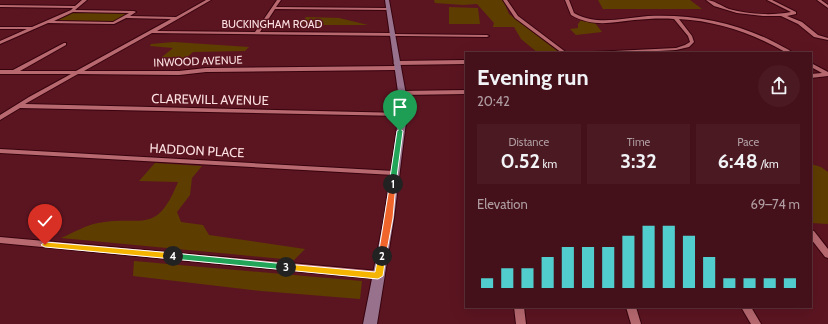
<!DOCTYPE html>
<html lang="en">
<head>
<meta charset="utf-8">
<style>
	body { margin:0; font-family:Cabin,sans-serif; background:#4b1922; color:#f1f3f6; height:100vh; display:flex; flex-direction:column; font-size:15px; white-space:nowrap }
	* { box-sizing:border-box; margin:0 }
	p { font-size:13px; color:#af9da2 }
	.icon { flex:none; width:22px; height:22px; fill:none; stroke:currentColor; stroke-width:2; stroke-linecap:round; stroke-linejoin:round }
	.map { position:relative; flex:1; overflow:hidden }
	.sheet { position:absolute; left:465px; top:52px; width:347px; height:256px; display:flex; flex-direction:column; background:#441019; border-radius:0px; box-shadow:0 4px 16px #0002,0 0 0 1px #5c3038 }
	.sheet>* { flex:none }
	.pin { position:absolute; display:grid; place-items:center; width:34px; height:34px; color:#fff; margin:-41px -17px; border-radius:50% 50% 50% 0; rotate:-45deg; box-shadow:0 0 4px #0007 }
	.pin .icon { rotate:45deg }
	.km { position:absolute; width:20px; height:20px; margin:-10px; border-radius:50%; background:#222; color:#fff; font-size:11px; line-height:20px; text-align:center }
	.round { display:grid; place-items:center; flex:none; width:42px; height:42px; border-radius:21px; background:#4b1922 }
	.summary { display:flex; align-items:center; justify-content:space-between; height:68px; padding:0 12px }
	h1 { font-size:22px; font-weight:700; line-height:30px }
	.figures { display:grid; grid-template-columns:repeat(3,1fr); gap:6px; height:68px; padding:4px 12px }
	.figures div { display:grid; align-content:center; border-radius:0px; background:#4b1922; text-align:center }
	.figures b { font-size:20px; font-weight:700 }
	.figures small { font-size:11px; font-weight:400 }
	.figures p { font-size:11px }
	.chart { height:112px; padding:8px 12px }
	.chart p { display:flex; justify-content:space-between }
	.chart svg { width:100%; height:72px; margin-top:4px; stroke:#52cdcd; stroke-width:6 }
	.map>svg:first-child { display:block }
	.green { fill:#5e3d00 }
	.lines { fill:none; stroke-linecap:round; stroke-linejoin:round }
	.street-casing { stroke:#37030e; stroke-width:2 }
	.secondary-casing { stroke:#37030e; stroke-width:2 }
	.street { fill:#b86970; fill-rule:evenodd }
	.secondary { fill:#98728d; fill-rule:evenodd }
	.split-1 { fill:#22a559; stroke:#fff }
	.split-2 { fill:#f0652b; stroke:#fff }
	.split-3 { fill:#f5b400; stroke:#fff }
	.split-4 { fill:#22a559; stroke:#fff }
	.split-5 { fill:#f5b400; stroke:#fff }
	.labels { text-anchor:middle; stroke-width:3; stroke-linejoin:round; paint-order:stroke }
	.far-street-label { font-size:11px; fill:#fde1e2; stroke:#5b1521 }
	.street-label { font-size:13px; fill:#fde1e2; stroke:#5b1521 }
</style>
</head>
<body>
<div class="map">
<svg width="828" height="324" viewBox="0 0 828 324">
	<rect width="100%" height="100%" fill="#5b1521"/>
	<g class="green">
		<path d="M 434,0 L 503,0 L 509,14 L 560,53 L 538,53 L 521,39 L 514,27 L 493,27 L 494,23 L 477,4 L 463,5 L 435,3 Z"/>
		<path d="M 598,0 L 690,0 L 702,9 L 603,9 Z"/>
		<path d="M 449,7 L 478,8 L 480,24 L 449,24 Z"/>
		<path d="M 72,12 L 129,12 L 131,14 L 112,22 L 54,20 Z"/>
		<path d="M 306,17 L 339,18 L 368,25 L 317,25 L 301,23 Z"/>
		<path d="M 581,20 L 595,23 L 602,32 L 576,35 L 570,29 L 578,28 L 578,24 Z"/>
		<path d="M 174,42 L 249,47 L 245,51 L 193,52 L 186,58 L 162,57 L 173,48 L 150,46 L 151,44 Z"/>
		<path d="M 155,163 L 202,166 L 192,178 L 190,195 L 177,212 L 181,222 L 203,225 L 209,235 L 305,249 L 294,260 L 61,238 C 73,233 86,225 98,223 C 143,215 156,236 178,182 L 139,181 Z"/>
		<path d="M 811,164 L 821,167 L 828,172 L 828,224 L 811,223 Z"/>
		<path d="M 134,261 L 362,281 L 360,299 L 261,291 L 133,276 Z"/>
	</g>
	<g class="lines">
		<defs>
			<g id="street">
				<path d="M 82,0 L 87,0 L 75,10 L 134,11 L 136,12 L 130,16 L 176,17 L 206,0 L 211,0 L 157,31 L 255,32 L 277,0 L 281,0 L 276,7 L 388,8 L 390,9 L 388,10 L 275,9 L 260,32 L 392,33 L 394,34 L 487,35 L 489,36 L 487,37 L 152,33 L 84,71 L 179,71 L 206,68 L 396,66 L 399,68 L 396,70 L 206,72 L 179,75 L 78,74 L 25,104 L 404,113 L 405,114 L 402,116 L 20,108 L 0,120 L 0,115 L 29,97 L 71,74 L 0,74 L 0,70 L 13,70 L 64,43 L 66,43 L 66,45 L 20,71 L 76,71 L 171,19 L 126,18 L 114,24 L 48,23 L 0,44 L 0,41 L 27,29 L 0,29 L 0,27 L 32,27 L 71,10 L 73,8 L 0,7 L 0,5 L 75,6 ZM 73,12 L 129,13 L 113,22 L 54,21 Z"/>
				<path d="M 503,0 L 507,0 L 518,16 L 567,53 L 562,53 L 515,18 Z"/>
				<path d="M 565,0 L 569,0 L 574,13 C 597,26 623,18 648,16 C 691,14 734,22 772,41 C 779,45 787,48 793,53 L 787,53 C 754,34 718,21 679,19 L 692,36 L 694,42 L 689,47 L 676,50 L 623,53 L 591,53 L 593,52 L 676,48 L 685,45 L 690,42 L 688,36 L 674,19 C 661,18 647,19 634,20 C 610,23 592,27 571,15 Z"/>
				<path d="M 706,0 C 714,0 721,6 729,9 C 748,14 771,16 791,12 L 767,0 L 772,0 L 796,12 L 796,14 L 787,16 L 802,22 L 818,35 L 828,38 L 828,40 L 814,37 L 798,24 L 781,16 L 763,16 L 737,13 L 714,6 Z"/>
				<path d="M 817,0 L 821,0 L 828,5 L 828,8 Z"/>
				<path d="M 466,60 L 466,64 L 396,65 L 393,63 L 396,61 Z"/>
				<path d="M 811,63 L 828,72 L 828,76 L 811,78 L 811,74 L 822,73 L 811,67 Z"/>
				<path d="M 466,90 L 466,94 L 402,95 L 399,93 L 402,91 Z"/>
				<path d="M 0,149 L 394,171 L 398,173 L 394,175 L 0,153 Z"/>
				<path d="M 811,230 L 814,231 L 828,249 L 828,258 L 825,257 L 811,239 Z"/>
				<path d="M 0,237 L 378,271 L 381,272 L 383,275 L 381,278 L 378,279 L 0,243 Z"/>
				<path d="M 514,307 L 524,307 L 526,324 L 516,324 Z"/>
				<path d="M 626,307 L 636,307 L 641,324 L 631,324 Z"/>
				<path d="M 741,307 L 751,307 L 761,324 L 751,324 Z"/>
			</g>
			<path id="secondary" d="M 385,0 L 389,0 L 408,106 L 394,218 L 377,324 L 363,324 L 384,218 L 400,106 Z"/>
		</defs>
		<use href="#street" class="street-casing"/>
		<use href="#secondary" class="secondary-casing"/>
		<use href="#street" class="street"/>
		<use href="#secondary" class="secondary"/>
	</g>
	<path class="split-1" d="M 400,129 L 403,131 L 396,184 L 393,186 L 389,184 L 397,131 Z"/>
	<path class="split-2" d="M 390,182 L 396,184 L 393,218 L 386,256 L 382,259 L 378,256 Z"/>
	<path class="split-3" d="M 382,253 L 386,256 L 383,276 L 378,279 L 286,270 L 282,267 L 286,264 L 375,272 L 378,256 Z"/>
	<path class="split-4" d="M 173,253 L 286,264 L 290,267 L 286,270 L 173,259 L 168,256 Z"/>
	<path class="split-5" d="M 45,242 L 173,253 L 177,256 L 173,259 L 45,247 L 41,245 Z"/>
	<g class="labels">
		<g class="far-street-label">
			<text x="272" y="28">BUCKINGHAM ROAD</text>
			<text transform="translate(198 61) rotate(-2)" y="4">INWOOD AVENUE</text>
		</g>
		<g class="street-label">
			<text transform="translate(210 99) rotate(1)" y="5">CLAREWILL AVENUE</text>
			<text transform="translate(197 150) rotate(3)" y="5">HADDON PLACE</text>
		</g>
	</g>
</svg>
<div class="pin" style="left:400px;top:131px;background:#1e9e55"><svg class="icon" aria-label="arrive" viewBox="0 0 24 24"><path d="M6 21V4h12l-3 4 3 4H6"/></svg></div>
<div class="pin" style="left:45px;top:245px;background:#d93025"><svg class="icon" aria-label="check" viewBox="0 0 24 24"><path d="M5 12l5 5 9-10"/></svg></div>
<b class="km" style="left:393px;top:184px">1</b>
<b class="km" style="left:382px;top:256px">2</b>
<b class="km" style="left:286px;top:267px">3</b>
<b class="km" style="left:173px;top:256px">4</b>
<section class="sheet">
<div class="summary"><div><h1>Evening run</h1><p>20:42</p></div><a class="round"><svg class="icon" aria-label="share" viewBox="0 0 24 24"><path d="M12 15V3M7 8l5-5 5 5M5 13v7h14v-7"/></svg></a></div>
<div class="figures">
<div><p>Distance</p><b>0.52<small> km</small></b></div>
<div><p>Time</p><b>3:32</b></div>
<div><p>Pace</p><b>6:48<small> /km</small></b></div>
</div>
<div class="chart"><p><span>Elevation</span>69–74 m</p>
<svg viewBox="0 0 160 44" preserveAspectRatio="none"><path d="M5 44V38M15 44V32M25 44V32M35 44V25M45 44V19M55 44V19M65 44V19M75 44V12M85 44V6M95 44V6M105 44V12M115 44V25M125 44V38M135 44V38M145 44V38M155 44V38"/></svg>
</div>
</section>
</div>
</body>
</html>
